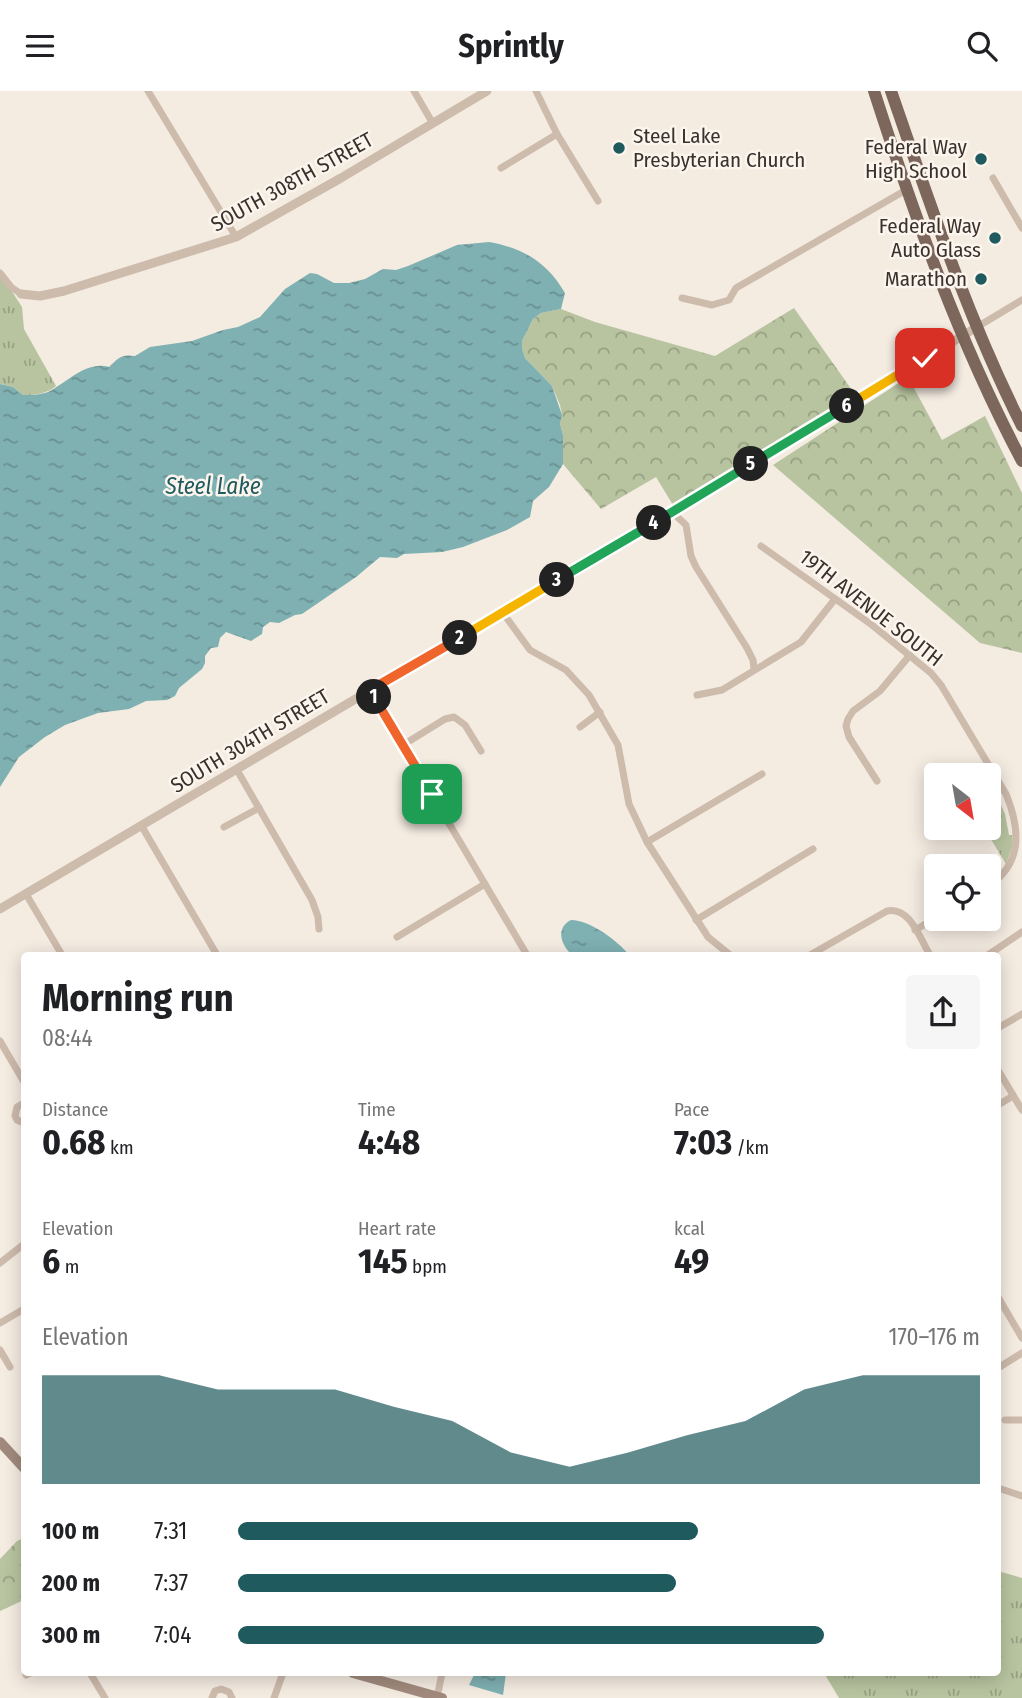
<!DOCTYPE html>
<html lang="en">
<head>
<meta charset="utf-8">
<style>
	body { margin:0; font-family:"Fira Sans Condensed",sans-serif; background:#f6f6f6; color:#202124; height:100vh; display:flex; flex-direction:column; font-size:26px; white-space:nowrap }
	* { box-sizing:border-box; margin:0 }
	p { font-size:23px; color:#757577 }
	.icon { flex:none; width:38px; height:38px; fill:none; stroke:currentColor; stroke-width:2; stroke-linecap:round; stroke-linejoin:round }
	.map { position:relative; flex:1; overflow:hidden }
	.panel { position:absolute; left:21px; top:861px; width:980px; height:724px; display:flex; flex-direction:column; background:#fff; border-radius:7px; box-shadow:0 4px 18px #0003 }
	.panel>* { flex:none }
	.needle { width:46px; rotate:149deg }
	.fabs { position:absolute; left:924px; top:672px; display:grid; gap:14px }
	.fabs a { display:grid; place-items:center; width:77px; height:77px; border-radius:7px; background:#fff; box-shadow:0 4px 18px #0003; font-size:35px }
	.pin { position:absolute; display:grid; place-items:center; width:60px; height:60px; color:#fff; margin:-30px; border-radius:14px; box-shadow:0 4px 10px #0006 }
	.km { position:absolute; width:35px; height:35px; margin:-18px; border-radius:50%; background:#222; color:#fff; font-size:19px; line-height:35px; text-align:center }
	.round { display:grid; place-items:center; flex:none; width:74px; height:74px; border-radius:7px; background:#f6f6f6 }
	.head { display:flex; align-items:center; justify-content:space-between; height:119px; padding:0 21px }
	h1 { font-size:38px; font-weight:700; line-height:52px }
	.figures { display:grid; grid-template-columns:repeat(3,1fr); gap:10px; height:119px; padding:7px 21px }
	.figures div { display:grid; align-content:center }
	.figures b { font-size:35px; font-weight:700 }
	.figures small { font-size:19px; font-weight:400 }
	.figures p { font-size:19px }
	.chart { height:196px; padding:14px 21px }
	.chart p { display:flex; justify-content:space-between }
	.chart svg { width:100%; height:126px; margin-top:7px; fill:#1f5a5e; opacity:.7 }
	ul { padding:0 21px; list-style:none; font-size:23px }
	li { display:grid; grid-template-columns:112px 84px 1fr; align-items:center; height:52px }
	li i { height:18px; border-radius:9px; background:#1f5a5e }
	header { display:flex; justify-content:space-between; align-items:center; height:91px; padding:0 21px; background:#fff; font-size:32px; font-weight:700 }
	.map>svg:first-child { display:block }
	.forest { fill:url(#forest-crowns) }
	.park { fill:url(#park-tufts) }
	.water { fill:url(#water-ripples) }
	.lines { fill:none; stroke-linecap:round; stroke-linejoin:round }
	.minor { stroke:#cdbbac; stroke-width:7 }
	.tertiary { stroke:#cdbbac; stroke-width:9 }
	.secondary { stroke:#a18a7d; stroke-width:10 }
	.primary { stroke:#7d675c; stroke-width:12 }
	.split-1-casing { stroke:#fff; stroke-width:14 }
	.split-2-casing { stroke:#fff; stroke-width:14 }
	.split-3-casing { stroke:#fff; stroke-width:14 }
	.split-4-casing { stroke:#fff; stroke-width:14 }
	.split-5-casing { stroke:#fff; stroke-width:14 }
	.split-6-casing { stroke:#fff; stroke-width:14 }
	.split-7-casing { stroke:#fff; stroke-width:14 }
	.split-1 { stroke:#f0652b; stroke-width:9 }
	.split-2 { stroke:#f0652b; stroke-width:9 }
	.split-3 { stroke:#f5b400; stroke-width:9 }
	.split-4 { stroke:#22a559; stroke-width:9 }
	.split-5 { stroke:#22a559; stroke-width:9 }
	.split-6 { stroke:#22a559; stroke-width:9 }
	.split-7 { stroke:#f5b400; stroke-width:9 }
	.poi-dot { fill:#1f5a5e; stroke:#fbf5ee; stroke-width:2.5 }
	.labels { text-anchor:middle; stroke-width:5; stroke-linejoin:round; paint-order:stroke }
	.poi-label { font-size:21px; fill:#3b302b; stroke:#fbf5ee; text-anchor:end }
	.street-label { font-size:21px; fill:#3b302b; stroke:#fbf5ee }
	.water-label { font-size:23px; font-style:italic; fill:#1f5a5e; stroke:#fbf5ee }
</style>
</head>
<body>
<header><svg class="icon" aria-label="menu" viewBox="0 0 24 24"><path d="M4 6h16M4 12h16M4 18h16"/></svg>Sprintly<svg class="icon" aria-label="search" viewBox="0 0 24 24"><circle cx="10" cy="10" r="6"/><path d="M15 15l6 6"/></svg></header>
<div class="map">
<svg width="1022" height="1607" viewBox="0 0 1022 1607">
	<defs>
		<pattern id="forest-crowns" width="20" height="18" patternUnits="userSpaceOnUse" patternTransform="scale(1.75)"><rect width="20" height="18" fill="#b8c4a0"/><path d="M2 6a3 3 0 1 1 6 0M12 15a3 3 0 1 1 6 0" fill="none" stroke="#97a083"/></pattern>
		<pattern id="park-tufts" width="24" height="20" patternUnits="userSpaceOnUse" patternTransform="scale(1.75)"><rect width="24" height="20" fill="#b8c4a0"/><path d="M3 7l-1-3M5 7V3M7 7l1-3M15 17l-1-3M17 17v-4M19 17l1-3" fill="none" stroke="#97a083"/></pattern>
		<pattern id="water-ripples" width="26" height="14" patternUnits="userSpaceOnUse" patternTransform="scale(1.75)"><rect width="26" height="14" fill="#7fb0b2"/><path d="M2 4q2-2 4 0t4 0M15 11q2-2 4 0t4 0" fill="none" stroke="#699091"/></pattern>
	</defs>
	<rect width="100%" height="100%" fill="#f4ebe1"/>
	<g class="forest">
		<path d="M 794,217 L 854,302 L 673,414 L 656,386 L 601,418 L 563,373 L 563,344 L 560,333 L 562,324 L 560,314 L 552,295 L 525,267 L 522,259 L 522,250 L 533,228 L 541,222 L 561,218 L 595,231 L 715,265 Z"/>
		<path d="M 908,286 L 942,349 L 985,325 L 1022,402 L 1022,562 L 980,552 L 773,374 Z"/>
		<path d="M 24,1447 L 24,1509 L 0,1520 L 0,1468 L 17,1450 Z"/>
	</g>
	<g class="park">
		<path d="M 0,182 L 22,216 L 24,238 L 56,295 C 47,303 35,304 23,304 L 13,296 L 0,293 Z"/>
		<path d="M 989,688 L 1005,723 L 1009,744 L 1012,744 L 1013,754 L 1006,773 L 984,737 L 989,737 Z"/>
		<path d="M 998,1480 L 1022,1487 L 1022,1607 L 839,1607 L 824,1582 L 998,1582 Z"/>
	</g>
	<g class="water">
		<path d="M 489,151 C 523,157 547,171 565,202 L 561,218 L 541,222 L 533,228 L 522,250 L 522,258 L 525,267 L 552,295 L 562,324 L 560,333 L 563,344 L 563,373 L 549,396 L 533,410 L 530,426 L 507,439 L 463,456 L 442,461 L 404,463 L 397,467 L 380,466 L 356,486 L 302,523 L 295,524 L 279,532 L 270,531 L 263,536 L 262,543 L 251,550 L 226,541 L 220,547 L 218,556 L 211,557 L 205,565 L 205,572 L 202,578 L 179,597 L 175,605 L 167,609 L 146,610 L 129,618 L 98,622 L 65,634 L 45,646 L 19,666 L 0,696 L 0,293 L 13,296 L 23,304 C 32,304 43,304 52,299 C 69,289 88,270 109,276 C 119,267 120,263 135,265 L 150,256 L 192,250 L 223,239 L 238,236 L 260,226 L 285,198 L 310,182 L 317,183 L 334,192 L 349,192 L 365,188 L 383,178 L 396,179 L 408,175 L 457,154 Z"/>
		<path d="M 571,829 C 590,829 618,850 629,864 L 572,864 C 561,854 555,837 571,829 Z"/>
		<path d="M 475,1582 L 506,1582 L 503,1604 L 469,1594 Z"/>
	</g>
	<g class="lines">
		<g class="minor">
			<path d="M 148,0 L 236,146"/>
			<path d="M 414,0 L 432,31"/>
			<path d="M 536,0 L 557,43 L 598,110"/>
			<path d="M 501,77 L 557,43"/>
			<path d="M 993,87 L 1022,137"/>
			<path d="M 0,182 L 11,196 L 21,203"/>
			<path d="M 682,207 L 712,214 L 729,209 L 736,197 L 906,99"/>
			<path d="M 977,236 L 1022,209"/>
			<path d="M 672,421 L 686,434 L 691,465 L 696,476 L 747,557 L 753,569 L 754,578"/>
			<path d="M 761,455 L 872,534 L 931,582 L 941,594 L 1006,703 C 1021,740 1022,772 989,795"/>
			<path d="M 503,522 L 530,559 L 566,579 L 589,604 L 618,654 L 629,713 L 647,751 L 708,846 L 730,864"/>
			<path d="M 370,599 L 527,864"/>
			<path d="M 697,604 L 722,599 L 801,551 L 835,508"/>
			<path d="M 580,636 L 600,621"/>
			<path d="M 403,654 L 445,628 L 454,626 L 465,634 L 481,660"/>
			<path d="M 237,679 L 312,809 L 318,826 L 319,838"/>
			<path d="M 877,690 L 849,646 L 846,635 L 848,628 L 853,620 L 880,600 L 910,564"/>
			<path d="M 141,734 L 217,864"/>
			<path d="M 224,736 L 259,717"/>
			<path d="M 647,751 L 762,683"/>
			<path d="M 26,803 L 62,864"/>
			<path d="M 696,829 L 813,758"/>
			<path d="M 915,839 L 936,827"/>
			<path d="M 397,846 L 485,793"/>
			<path d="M 810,864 L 887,820 C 910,815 920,848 930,864"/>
			<path d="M 988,864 L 1022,841"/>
			<path d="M 998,937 L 1022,923"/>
			<path d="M 0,950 L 24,991"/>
			<path d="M 998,979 L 1022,1019"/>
			<path d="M 24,1012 L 17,1016 L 15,1025 L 17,1029 L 24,1032"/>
			<path d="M 998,1014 L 1013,1005"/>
			<path d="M 0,1172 L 24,1153"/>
			<path d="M 998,1206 L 1022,1247"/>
			<path d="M 0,1232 L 24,1218"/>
			<path d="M 0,1259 L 10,1276"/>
			<path d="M 998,1277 L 1022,1262"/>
			<path d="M 1005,1329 L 1022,1329"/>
			<path d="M 998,1397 L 1022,1405"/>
			<path d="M 90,1582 L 105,1607"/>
			<path d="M 26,1584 L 30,1582"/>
			<path d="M 212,1607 L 215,1600 L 221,1598 L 229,1601 L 232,1607"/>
			<path d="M 274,1607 L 283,1582"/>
			<path d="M 437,1607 L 442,1582"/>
		</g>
		<g class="tertiary">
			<path d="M 21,203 L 40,205 L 64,200 L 236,146 L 341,87 L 487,0"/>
			<path d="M 0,818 L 672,421 L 977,236"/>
		</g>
		<g class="secondary">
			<path d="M 0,1351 L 24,1377"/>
			<path d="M 353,1582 L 442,1607"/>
		</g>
		<g class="primary">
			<path d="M 874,0 C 915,127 959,251 1022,370"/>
			<path d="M 891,0 C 930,113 968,228 1022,335"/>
		</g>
	</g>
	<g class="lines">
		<defs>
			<path id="split-1" d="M 374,606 L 432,703"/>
			<path id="split-2" d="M 374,606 L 370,599 L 460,547"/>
			<path id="split-3" d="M 460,547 L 557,489"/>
			<path id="split-4" d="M 557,489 L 654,432"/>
			<path id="split-5" d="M 654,432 L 751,373"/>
			<path id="split-6" d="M 751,373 L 847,315"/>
			<path id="split-7" d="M 847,315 L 925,267"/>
		</defs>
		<use href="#split-1" class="split-1-casing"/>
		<use href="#split-2" class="split-2-casing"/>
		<use href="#split-3" class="split-3-casing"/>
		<use href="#split-4" class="split-4-casing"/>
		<use href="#split-5" class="split-5-casing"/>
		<use href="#split-6" class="split-6-casing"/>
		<use href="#split-7" class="split-7-casing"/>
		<use href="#split-1" class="split-1"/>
		<use href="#split-2" class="split-2"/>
		<use href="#split-3" class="split-3"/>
		<use href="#split-4" class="split-4"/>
		<use href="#split-5" class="split-5"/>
		<use href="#split-6" class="split-6"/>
		<use href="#split-7" class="split-7"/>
	</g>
	<g class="poi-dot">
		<circle cx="619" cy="57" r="7"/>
		<circle cx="981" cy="68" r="7"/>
		<circle cx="995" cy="147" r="7"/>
		<circle cx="981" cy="188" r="7"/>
	</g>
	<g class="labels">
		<g class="poi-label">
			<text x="633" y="52" text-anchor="start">Steel Lake<tspan x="633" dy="24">Presbyterian Church</tspan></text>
			<text x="967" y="63">Federal Way<tspan x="967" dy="24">High School</tspan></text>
			<text x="981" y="142">Federal Way<tspan x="981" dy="24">Auto Glass</tspan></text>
			<text x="967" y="195">Marathon</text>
		</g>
		<g class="street-label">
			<text transform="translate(292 91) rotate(-29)" y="7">SOUTH 308TH STREET</text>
			<text transform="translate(871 517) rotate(38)" y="7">19TH AVENUE SOUTH</text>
			<text transform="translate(250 650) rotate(-31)" y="7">SOUTH 304TH STREET</text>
		</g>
		<g class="water-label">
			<text x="213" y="403">Steel Lake</text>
		</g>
	</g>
</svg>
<div class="fabs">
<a><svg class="needle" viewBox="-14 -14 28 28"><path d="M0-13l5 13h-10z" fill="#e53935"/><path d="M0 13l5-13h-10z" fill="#757577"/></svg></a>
<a><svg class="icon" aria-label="locate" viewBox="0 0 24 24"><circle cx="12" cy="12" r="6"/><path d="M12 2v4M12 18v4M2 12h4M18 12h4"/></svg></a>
</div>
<div class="pin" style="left:432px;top:703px;background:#1e9e55"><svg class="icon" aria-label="arrive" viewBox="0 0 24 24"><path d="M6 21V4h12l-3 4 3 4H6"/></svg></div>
<div class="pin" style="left:925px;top:267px;background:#d93025"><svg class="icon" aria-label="check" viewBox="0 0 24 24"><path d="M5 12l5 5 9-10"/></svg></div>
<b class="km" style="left:374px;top:606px">1</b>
<b class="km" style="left:460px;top:547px">2</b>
<b class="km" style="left:557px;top:489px">3</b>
<b class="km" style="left:654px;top:432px">4</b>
<b class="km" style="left:751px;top:373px">5</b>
<b class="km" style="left:847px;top:315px">6</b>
<section class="panel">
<div class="head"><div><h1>Morning run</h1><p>08:44</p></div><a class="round"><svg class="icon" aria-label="share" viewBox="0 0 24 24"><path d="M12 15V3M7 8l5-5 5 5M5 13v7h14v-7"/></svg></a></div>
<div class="figures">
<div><p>Distance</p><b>0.68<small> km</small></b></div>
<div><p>Time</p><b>4:48</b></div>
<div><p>Pace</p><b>7:03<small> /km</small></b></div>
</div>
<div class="figures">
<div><p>Elevation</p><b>6<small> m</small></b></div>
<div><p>Heart rate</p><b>145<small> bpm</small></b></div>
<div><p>kcal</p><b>49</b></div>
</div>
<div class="chart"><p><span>Elevation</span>170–176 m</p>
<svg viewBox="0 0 160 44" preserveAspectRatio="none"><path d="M0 44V6L10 6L20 6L30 11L40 11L50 11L60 17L70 22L80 33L90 38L100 33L110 27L120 22L130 11L140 6L150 6L160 6V44z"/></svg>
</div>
<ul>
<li><b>100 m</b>7:31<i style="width:62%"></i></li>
<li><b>200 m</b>7:37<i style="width:59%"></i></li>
<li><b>300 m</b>7:04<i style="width:79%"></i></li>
</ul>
</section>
</div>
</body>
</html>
